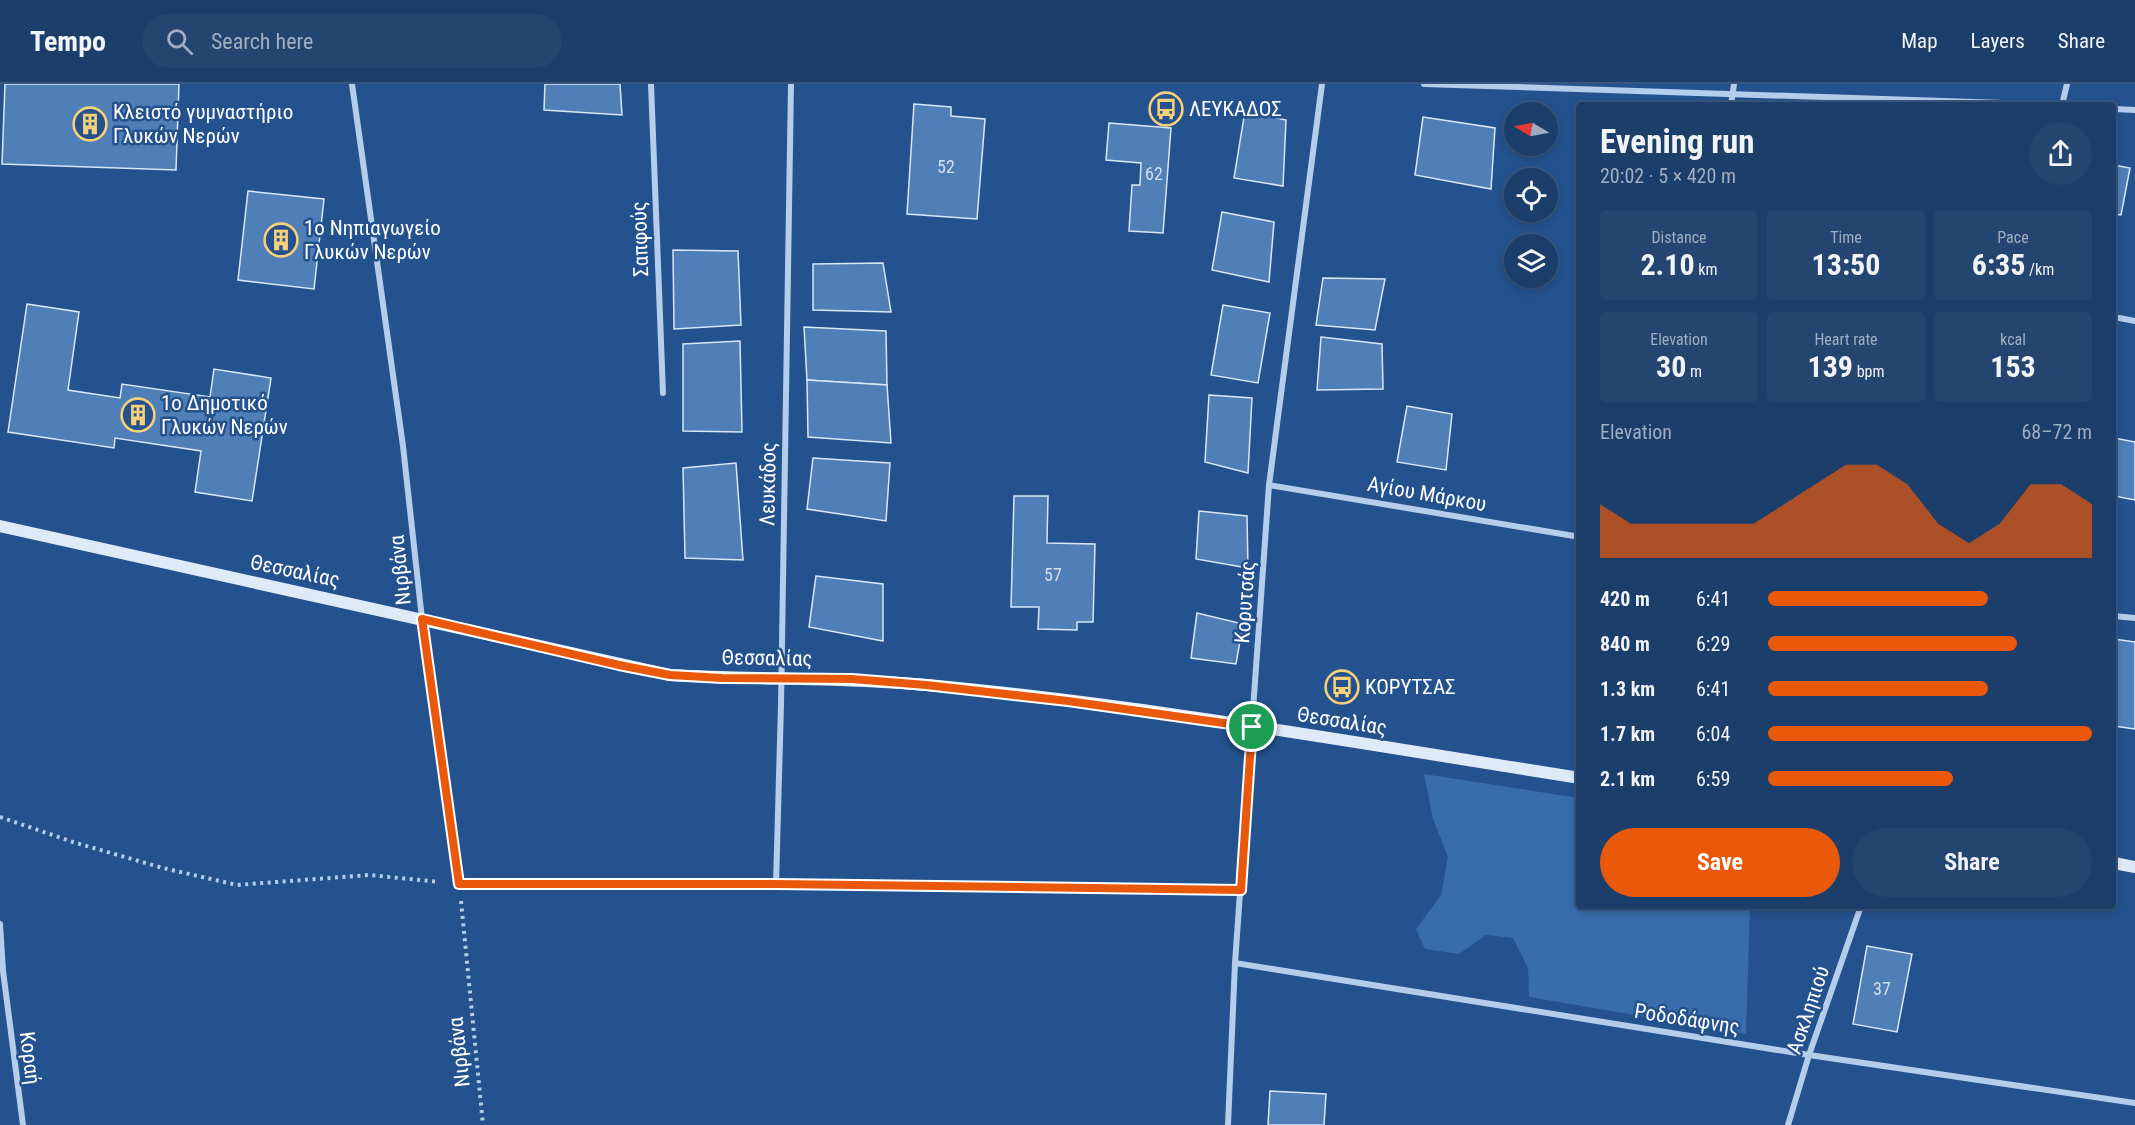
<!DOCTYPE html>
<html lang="en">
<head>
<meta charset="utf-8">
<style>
	body { margin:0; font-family:"Roboto Condensed",sans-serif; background:#244570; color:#f1f3f6; height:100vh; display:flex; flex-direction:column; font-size:22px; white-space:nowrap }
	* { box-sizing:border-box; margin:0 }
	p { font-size:20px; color:#a0aec1 }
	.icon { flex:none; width:33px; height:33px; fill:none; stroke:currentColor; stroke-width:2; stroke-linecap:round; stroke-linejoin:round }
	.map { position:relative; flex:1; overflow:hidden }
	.panel { position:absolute; left:1576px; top:18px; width:540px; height:807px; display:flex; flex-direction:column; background:#1b3e6a; border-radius:6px; box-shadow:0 3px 9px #0003,0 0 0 2px #39577e }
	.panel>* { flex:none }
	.needle { width:39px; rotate:280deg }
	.buttons { position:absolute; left:1504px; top:18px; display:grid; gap:12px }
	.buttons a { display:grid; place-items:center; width:54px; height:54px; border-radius:50%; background:#1b3e6a; box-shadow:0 3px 9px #0003,0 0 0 2px #39577e; font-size:30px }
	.pin { position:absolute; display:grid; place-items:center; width:51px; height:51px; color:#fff; margin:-26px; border:3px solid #fff; border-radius:50%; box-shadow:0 2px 6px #0007 }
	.round { display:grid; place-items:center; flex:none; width:63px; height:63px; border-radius:32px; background:#244570 }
	.headline { display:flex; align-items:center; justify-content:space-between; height:102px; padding:0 24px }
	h1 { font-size:33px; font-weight:700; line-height:45px }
	.stats { display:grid; grid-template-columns:repeat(3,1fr); gap:9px; height:102px; padding:6px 24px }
	.stats div { display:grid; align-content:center; border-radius:6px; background:#244570; text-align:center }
	.stats b { font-size:30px; font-weight:700 }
	.stats small { font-size:16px; font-weight:400 }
	.stats p { font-size:16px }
	.chart { height:168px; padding:12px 24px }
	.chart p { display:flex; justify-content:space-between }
	.chart svg { width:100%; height:108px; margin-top:6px; fill:#ea580c; opacity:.7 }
	.action { display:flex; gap:12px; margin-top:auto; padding:12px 24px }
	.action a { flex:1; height:69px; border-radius:36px; background:#ea580c; color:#fff; font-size:24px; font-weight:700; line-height:69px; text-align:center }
	.action a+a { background:#244570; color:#f1f3f6 }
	ul { padding:0 24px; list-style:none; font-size:20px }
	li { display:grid; grid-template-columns:96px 72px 1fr; align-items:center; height:45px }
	li i { height:15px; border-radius:8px; background:#ea580c }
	header { display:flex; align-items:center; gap:36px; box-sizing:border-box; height:84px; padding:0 30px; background:#1b3e6a; border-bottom:2px solid #39577e }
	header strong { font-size:28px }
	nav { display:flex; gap:33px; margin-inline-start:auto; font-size:21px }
	.search { width:420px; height:54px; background:#244570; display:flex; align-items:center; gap:15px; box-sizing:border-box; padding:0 21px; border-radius:33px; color:#a0aec1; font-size:22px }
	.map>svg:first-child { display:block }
	.green { fill:#386caa }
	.building { fill:#507eb6; stroke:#d8e7f8; stroke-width:1.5 }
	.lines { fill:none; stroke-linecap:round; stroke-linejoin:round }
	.path { stroke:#b4cdeb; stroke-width:4; stroke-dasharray:3 4.5; stroke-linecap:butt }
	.street { stroke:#b4cdeb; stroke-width:6 }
	.secondary { stroke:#dfeaf9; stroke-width:12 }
	.route-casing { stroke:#fff; stroke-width:12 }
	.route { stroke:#ea580c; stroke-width:8 }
	.labels { text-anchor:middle; stroke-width:5; stroke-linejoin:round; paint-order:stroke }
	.number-label { font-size:18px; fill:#d3dfed }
	.poi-label { font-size:21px; fill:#fff; stroke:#24528e; text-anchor:start }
	.street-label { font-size:21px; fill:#fff; stroke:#24528e }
</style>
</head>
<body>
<header>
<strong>Tempo</strong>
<div class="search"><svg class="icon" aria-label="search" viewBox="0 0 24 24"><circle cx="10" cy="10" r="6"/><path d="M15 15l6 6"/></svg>Search here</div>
<nav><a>Map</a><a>Layers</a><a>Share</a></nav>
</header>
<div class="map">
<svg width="2135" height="1041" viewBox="0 0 2135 1041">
	<rect width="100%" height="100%" fill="#24528e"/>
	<path class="green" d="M 1424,690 L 1579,714 L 1580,822 L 1750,822 L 1746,950 L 1529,913 L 1528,884 L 1513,854 L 1486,851 L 1459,870 L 1425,865 L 1416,845 L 1441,811 L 1448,773 L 1433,735 Z"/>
	<g class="building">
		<path d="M 5,0 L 179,0 L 176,86 L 2,80 Z"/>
		<path d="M 545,0 L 620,0 L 622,31 L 544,26 Z"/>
		<path d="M 914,20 L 951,23 L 951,32 L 985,35 L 977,135 L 907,130 Z"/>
		<path d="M 1245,27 L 1286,36 L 1283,102 L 1234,94 Z"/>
		<path d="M 1423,33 L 1495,44 L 1491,105 L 1415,91 Z"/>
		<path d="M 1109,39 L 1171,44 L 1163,149 L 1129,147 L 1132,101 L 1140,101 L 1141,79 L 1106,76 Z"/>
		<path d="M 2114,81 L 2130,84 L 2121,131 L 2114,130 Z"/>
		<path d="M 248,107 L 324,115 L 314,205 L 238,196 Z"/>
		<path d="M 1222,128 L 1274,138 L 1269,198 L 1212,186 Z"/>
		<path d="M 673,166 L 738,167 L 741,241 L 674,245 Z"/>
		<path d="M 883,179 L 891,228 L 813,226 L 813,180 Z"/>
		<path d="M 1323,194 L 1385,195 L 1375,246 L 1316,241 Z"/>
		<path d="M 27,220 L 79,228 L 68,306 L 120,314 L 122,300 L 210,313 L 214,285 L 271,294 L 252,417 L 195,408 L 201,367 L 115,354 L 114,364 L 8,348 Z"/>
		<path d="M 1223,221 L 1270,229 L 1258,299 L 1211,291 Z"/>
		<path d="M 804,243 L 886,247 L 887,301 L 807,296 Z"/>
		<path d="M 1321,253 L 1382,260 L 1383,305 L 1317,306 Z"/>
		<path d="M 740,257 L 742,348 L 683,347 L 683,260 Z"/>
		<path d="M 807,296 L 887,301 L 891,359 L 808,353 Z"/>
		<path d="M 1209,311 L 1252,314 L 1248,389 L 1205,378 Z"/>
		<path d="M 1407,322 L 1452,330 L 1446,386 L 1397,378 Z"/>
		<path d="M 2114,354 L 2135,358 L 2135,416 L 2114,412 Z"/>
		<path d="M 813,374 L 890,379 L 886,437 L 807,425 Z"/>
		<path d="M 736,379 L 743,476 L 685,474 L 683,384 Z"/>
		<path d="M 1014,412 L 1048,412 L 1047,459 L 1095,460 L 1093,538 L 1077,538 L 1077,546 L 1038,545 L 1039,523 L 1011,523 Z"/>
		<path d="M 1199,427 L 1247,432 L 1248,484 L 1196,475 Z"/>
		<path d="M 816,492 L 883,500 L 883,557 L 809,543 Z"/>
		<path d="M 1197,529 L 1243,540 L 1236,580 L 1191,574 Z"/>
		<path d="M 2114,555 L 2135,558 L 2135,645 L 2114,642 Z"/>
		<path d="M 1867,862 L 1912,870 L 1897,948 L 1853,940 Z"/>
		<path d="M 1270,1007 L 1326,1010 L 1324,1041 L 1268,1041 Z"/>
	</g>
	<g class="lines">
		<g class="path">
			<path d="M 0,733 L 73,758 L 163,784 L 237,801 L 369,791 L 439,798"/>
			<path d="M 461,817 L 483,1041"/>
		</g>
		<g class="street">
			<path d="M 352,0 L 403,362 L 422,535 L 459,800 L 776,800 L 1241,806"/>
			<path d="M 651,0 L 663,309"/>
			<path d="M 1424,0 L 2066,21"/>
			<path d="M 1731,21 L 1734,0"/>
			<path d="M 2062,21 L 2067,0"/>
			<path d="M 2114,25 L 2135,26"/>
			<path d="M 2114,233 L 2135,237"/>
			<path d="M 1269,401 L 1580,453"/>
			<path d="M 2114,532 L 2135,534"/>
			<path d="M 776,800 L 781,621 L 791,0"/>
			<path d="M 0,840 L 3,887 L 23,1041"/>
			<path d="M 1235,879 L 1809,971 L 2135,1019"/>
			<path d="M 1228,1041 L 1235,879 L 1269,401 L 1322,0"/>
			<path d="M 1788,1041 L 1809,971 L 1861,822"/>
		</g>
		<g class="secondary">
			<path d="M 0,442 L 670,591 C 756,596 842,593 927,601 C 1146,621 1363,660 1580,694"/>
			<path d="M 2114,779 L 2135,783"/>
		</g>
	</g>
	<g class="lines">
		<defs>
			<path id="route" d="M 422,535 L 619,581 L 670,591 L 722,594 L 852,595 L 926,601 L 1068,617 L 1252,643 L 1241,806 L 776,800 L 459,800 Z"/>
		</defs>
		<use href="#route" class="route-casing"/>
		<use href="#route" class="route"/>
	</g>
	<defs>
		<symbol id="bus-ring" viewBox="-11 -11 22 22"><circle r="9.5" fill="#24528e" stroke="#f6d177" stroke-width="1.5"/><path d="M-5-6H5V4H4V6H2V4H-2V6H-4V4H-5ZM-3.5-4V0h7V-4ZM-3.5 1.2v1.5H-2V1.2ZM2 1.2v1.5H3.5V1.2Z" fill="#f6d177"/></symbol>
		<symbol id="building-ring" viewBox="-11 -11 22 22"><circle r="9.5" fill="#24528e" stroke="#f6d177" stroke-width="1.5"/><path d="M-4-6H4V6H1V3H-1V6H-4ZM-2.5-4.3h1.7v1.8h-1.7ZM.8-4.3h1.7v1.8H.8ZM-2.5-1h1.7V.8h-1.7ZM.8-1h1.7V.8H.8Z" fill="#f6d177"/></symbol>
	</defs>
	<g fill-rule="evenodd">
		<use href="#bus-ring" x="1147" y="6" width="38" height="38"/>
		<use href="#building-ring" x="71" y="21" width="38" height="38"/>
		<use href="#building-ring" x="262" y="137" width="38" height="38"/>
		<use href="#building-ring" x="119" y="312" width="38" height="38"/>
		<use href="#bus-ring" x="1323" y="584" width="38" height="38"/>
	</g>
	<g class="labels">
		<g class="number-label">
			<text x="946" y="89">52</text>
			<text x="1154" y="96">62</text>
			<text x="1053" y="497">57</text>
			<text x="1882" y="911">37</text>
		</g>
		<g class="poi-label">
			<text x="1189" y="32">ΛΕΥΚΑΔΟΣ</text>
			<text x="113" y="35">Κλειστό γυμναστήριο<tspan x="113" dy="24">Γλυκών Νερών</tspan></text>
			<text x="304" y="151">1ο Νηπιαγωγείο<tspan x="304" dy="24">Γλυκών Νερών</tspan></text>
			<text x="161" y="326">1ο Δημοτικό<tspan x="161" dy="24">Γλυκών Νερών</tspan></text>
			<text x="1365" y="610">ΚΟΡΥΤΣΑΣ</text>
		</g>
		<g class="street-label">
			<text transform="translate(640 155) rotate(-92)" y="7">Σαπφούς</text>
			<text transform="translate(768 400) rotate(-89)" y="7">Λευκάδος</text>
			<text transform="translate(1427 410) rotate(10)" y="7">Αγίου Μάρκου</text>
			<text transform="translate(400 486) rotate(-96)" y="7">Νιρβάνα</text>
			<text transform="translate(295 487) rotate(12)" y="7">Θεσσαλίας</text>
			<text transform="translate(1245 518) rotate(-86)" y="7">Κορυτσάς</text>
			<text transform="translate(767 574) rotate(1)" y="7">Θεσσαλίας</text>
			<text transform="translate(1342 637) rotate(9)" y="7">Θεσσαλίας</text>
			<text transform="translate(1808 926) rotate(-71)" y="7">Ασκληπιού</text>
			<text transform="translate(1687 935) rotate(9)" y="7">Ροδοδάφνης</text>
			<text transform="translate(459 968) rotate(-96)" y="7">Νιρβάνα</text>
			<text transform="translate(30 974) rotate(83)" y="7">Κοραή</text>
		</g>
	</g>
</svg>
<div class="buttons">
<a><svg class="needle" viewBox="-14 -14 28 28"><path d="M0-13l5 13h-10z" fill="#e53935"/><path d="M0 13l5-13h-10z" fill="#a0aec1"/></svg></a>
<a><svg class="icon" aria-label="locate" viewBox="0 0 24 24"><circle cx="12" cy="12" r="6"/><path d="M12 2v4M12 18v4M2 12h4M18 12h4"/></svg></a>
<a><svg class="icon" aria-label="layers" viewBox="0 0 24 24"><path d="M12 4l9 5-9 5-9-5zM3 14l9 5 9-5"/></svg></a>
</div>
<div class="pin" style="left:1252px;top:643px;background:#1e9e55"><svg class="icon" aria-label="arrive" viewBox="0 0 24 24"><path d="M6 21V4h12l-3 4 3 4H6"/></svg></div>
<section class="panel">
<div class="headline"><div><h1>Evening run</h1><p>20:02 · 5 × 420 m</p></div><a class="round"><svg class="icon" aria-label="share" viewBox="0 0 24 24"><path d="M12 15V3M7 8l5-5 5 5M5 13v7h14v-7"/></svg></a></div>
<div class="stats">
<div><p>Distance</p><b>2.10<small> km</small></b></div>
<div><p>Time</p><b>13:50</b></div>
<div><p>Pace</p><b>6:35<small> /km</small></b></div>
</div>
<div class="stats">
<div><p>Elevation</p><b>30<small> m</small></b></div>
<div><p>Heart rate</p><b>139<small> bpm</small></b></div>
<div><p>kcal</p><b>153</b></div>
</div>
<div class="chart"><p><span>Elevation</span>68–72 m</p>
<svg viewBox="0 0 160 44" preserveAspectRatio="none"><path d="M0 44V22L10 30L20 30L30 30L40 30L50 30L60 22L70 14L80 6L90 6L100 14L110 30L120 38L130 30L140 14L150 14L160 22V44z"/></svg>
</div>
<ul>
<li><b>420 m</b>6:41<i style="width:68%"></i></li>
<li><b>840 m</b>6:29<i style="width:77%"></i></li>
<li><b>1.3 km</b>6:41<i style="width:68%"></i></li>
<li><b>1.7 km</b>6:04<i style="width:100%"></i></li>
<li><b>2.1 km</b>6:59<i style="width:57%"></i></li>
</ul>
<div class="action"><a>Save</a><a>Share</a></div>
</section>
</div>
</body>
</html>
